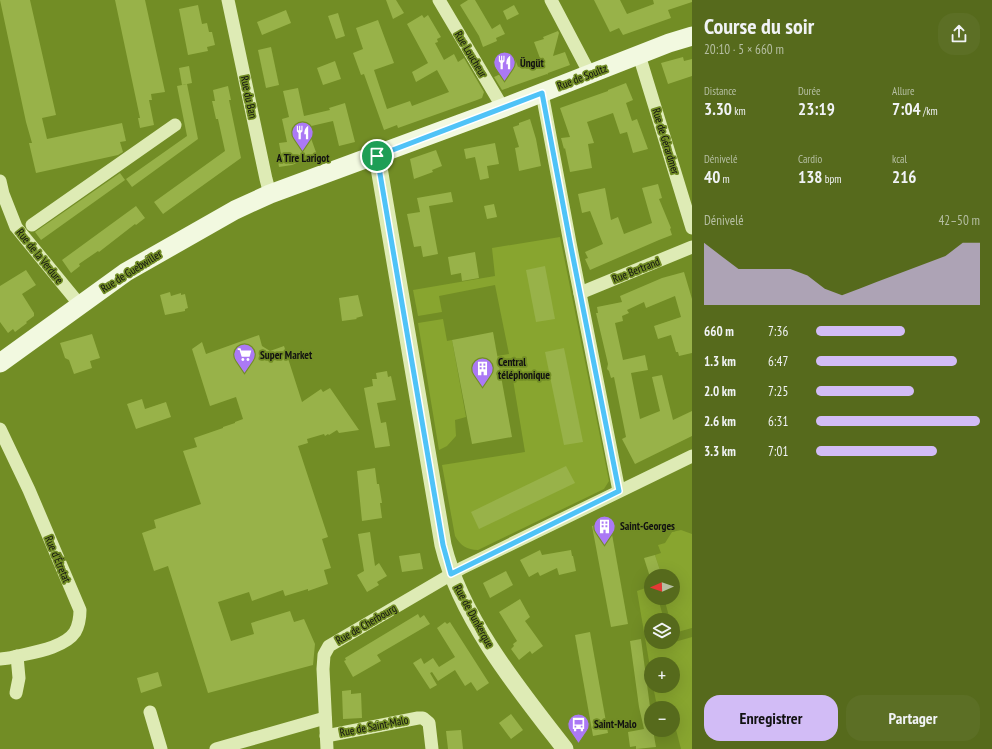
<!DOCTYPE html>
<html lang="fr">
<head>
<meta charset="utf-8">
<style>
	body { margin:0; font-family:"PT Sans Narrow",sans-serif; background:#5c6f25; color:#f1f3f6; height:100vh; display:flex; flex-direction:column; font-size:15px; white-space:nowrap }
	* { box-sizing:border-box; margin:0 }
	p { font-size:13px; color:#b6bfa3 }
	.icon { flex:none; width:22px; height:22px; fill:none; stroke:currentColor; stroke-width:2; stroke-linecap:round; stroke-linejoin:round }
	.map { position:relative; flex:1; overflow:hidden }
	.side { display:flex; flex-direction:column; background:#566a1c; width:300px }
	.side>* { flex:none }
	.needle { width:26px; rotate:268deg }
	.controls { position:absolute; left:644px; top:569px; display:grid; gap:8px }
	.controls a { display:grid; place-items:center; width:36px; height:36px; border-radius:50%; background:#566a1c; box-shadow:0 4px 16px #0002; font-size:20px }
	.pin { position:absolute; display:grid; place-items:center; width:34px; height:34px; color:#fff; margin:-17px; border:2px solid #fff; border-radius:50%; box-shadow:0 1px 4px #0007 }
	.round { display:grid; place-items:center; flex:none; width:42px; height:42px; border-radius:16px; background:#5c6f25 }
	.headline { display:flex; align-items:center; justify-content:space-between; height:68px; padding:0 12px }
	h1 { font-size:22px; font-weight:800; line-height:30px }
	.metrics { display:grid; grid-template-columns:repeat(3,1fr); gap:6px; height:68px; padding:4px 12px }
	.metrics div { display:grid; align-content:center }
	.metrics b { font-size:17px; font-weight:800 }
	.metrics small { font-size:11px; font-weight:400 }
	.metrics p { font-size:11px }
	.chart { height:112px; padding:8px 12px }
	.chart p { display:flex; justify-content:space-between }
	.chart svg { width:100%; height:72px; margin-top:4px; fill:#d2bcf6; opacity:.7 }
	.primary-button { display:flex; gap:8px; margin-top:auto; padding:8px 12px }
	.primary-button a { flex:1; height:46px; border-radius:16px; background:#d2bcf6; color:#111; font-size:16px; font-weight:800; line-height:46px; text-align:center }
	.primary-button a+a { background:#5c6f25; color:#f1f3f6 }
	ul { padding:0 12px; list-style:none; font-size:13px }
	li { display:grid; grid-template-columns:64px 48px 1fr; align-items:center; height:30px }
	li i { height:10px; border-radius:5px; background:#d2bcf6 }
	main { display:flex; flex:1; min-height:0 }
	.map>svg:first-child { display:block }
	.green { fill:#88a52f }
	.building { fill:#98b249 }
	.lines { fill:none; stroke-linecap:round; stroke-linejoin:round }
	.minor { stroke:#deebb5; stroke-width:13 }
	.tertiary { stroke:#deebb5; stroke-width:17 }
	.secondary { stroke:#f2f9e0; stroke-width:19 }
	.route-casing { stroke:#fff; stroke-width:8 }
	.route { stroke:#4fc3f7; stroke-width:5 }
	.labels { text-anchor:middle; stroke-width:3.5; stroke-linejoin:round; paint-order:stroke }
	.street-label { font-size:11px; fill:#111; stroke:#728d25 }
	.poi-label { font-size:11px; font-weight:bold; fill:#111; stroke:#728d25; text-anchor:start }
</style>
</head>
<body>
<main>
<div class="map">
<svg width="692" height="749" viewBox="0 0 692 749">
	<rect width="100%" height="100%" fill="#728d25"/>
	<g class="green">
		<path d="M 560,237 L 609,481 L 604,489 L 478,550 C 467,550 460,545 455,536 L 442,465 L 525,452 L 512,374 L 501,376 L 497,356 L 509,354 L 495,285 L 439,296 L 442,312 L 418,316 L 413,290 L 495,276 L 492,248 Z"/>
		<path d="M 443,319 L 447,341 L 452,340 L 466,417 L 455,420 L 456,436 L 447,446 L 439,450 L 418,323 Z"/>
		<path d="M 681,530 L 692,534 L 692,628 L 674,633 L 673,620 L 670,620 L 664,598 L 673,598 L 673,576 L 657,576 L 657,574 L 661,573 L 655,555 L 661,553 L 658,545 L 665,543 L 672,532 Z"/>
		<path d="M 651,586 L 651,598 L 658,598 L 664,620 L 651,620 L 651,642 L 671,643 L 692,637 L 692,749 L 681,749 L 673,718 L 673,708 L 663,708 L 656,701 L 653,686 L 673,686 L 673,664 L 651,664 L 651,673 L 637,591 Z"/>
	</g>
	<g class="building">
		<path d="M 0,0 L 30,0 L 56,115 L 42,118 L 47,139 L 122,123 L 126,141 L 120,142 L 123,152 L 118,155 L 36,173 L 29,143 L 32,143 L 26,122 Z"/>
		<path d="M 115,0 L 145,0 L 165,92 L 151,94 L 152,100 L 149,100 L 154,125 L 140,128 L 138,118 L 140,118 Z"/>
		<path d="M 386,0 L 396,0 L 404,13 L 393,19 Z"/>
		<path d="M 468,0 L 475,0 L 492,29 L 500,24 L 505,34 L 496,38 L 497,41 L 483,47 L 479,36 L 460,5 Z"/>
		<path d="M 594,0 L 620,0 L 627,14 L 654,4 L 653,0 L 692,0 L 692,2 L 668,10 L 671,18 L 623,35 L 619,28 L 610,32 Z"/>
		<path d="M 198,5 L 202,24 L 207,23 L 209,32 L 212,32 L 215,45 L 207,47 L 208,51 L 188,55 L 179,9 Z"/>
		<path d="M 514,5 L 519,14 L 507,20 L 503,11 Z"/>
		<path d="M 286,10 L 291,23 L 262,35 L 257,22 Z"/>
		<path d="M 338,13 L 345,36 L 336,39 L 328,16 Z"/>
		<path d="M 422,15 L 424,18 L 428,15 L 441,37 L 437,39 L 438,42 L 435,43 L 444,60 L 454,54 L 458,62 L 464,58 L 484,92 L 482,98 L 477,100 L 398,128 L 397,125 L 384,130 L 364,74 L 361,75 L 353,53 L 363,49 L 356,28 L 378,20 L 394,63 L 374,70 L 387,109 L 410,101 L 412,106 L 449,92 L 437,70 L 416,82 L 412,72 L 428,63 L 407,24 Z"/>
		<path d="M 558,31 L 559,33 L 553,56 L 565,52 L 570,65 L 548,73 L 547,75 L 547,74 L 502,90 L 494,77 L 507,71 L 504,63 L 515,59 L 518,67 L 523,65 L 524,67 L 541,61 L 534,42 L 544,39 L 543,37 Z"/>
		<path d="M 271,47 L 279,85 L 266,88 L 258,50 Z"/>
		<path d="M 683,57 L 684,61 L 692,59 L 692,76 L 668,84 L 661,63 Z"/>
		<path d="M 335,61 L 341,79 L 323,85 L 317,68 Z"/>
		<path d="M 189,66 L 192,83 L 182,85 L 179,68 Z"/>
		<path d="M 626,83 L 633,100 L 626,103 L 632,121 L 637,119 L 648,149 L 633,153 L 627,132 L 620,134 L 613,113 L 587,122 L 594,143 L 588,144 L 592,168 L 570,172 L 565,148 L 564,149 L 561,138 L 570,137 L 560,108 L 608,91 L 608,90 Z"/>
		<path d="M 187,84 L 198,139 L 132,187 L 126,179 L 187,136 L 177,86 Z"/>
		<path d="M 228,86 L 231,100 L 229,100 L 241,158 L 163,214 L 154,202 L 225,151 L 218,119 L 216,119 L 212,101 L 215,101 L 213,90 Z"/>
		<path d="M 298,88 L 304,116 L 330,110 L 329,108 L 345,103 L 355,142 L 339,146 L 333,121 L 307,127 L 317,155 L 292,165 L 279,167 L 277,155 L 281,154 L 279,143 L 287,142 L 282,119 L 289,117 L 283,91 Z"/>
		<path d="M 530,119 L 536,139 L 541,166 L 519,171 L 515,148 L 519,147 L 513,127 L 519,125 L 519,123 Z"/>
		<path d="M 495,143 L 499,164 L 487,166 L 489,178 L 480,180 L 475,157 L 466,159 L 464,149 Z"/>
		<path d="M 436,150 L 442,166 L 432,170 L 433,172 L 414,179 L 410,159 Z"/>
		<path d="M 120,173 L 125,180 L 41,240 L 35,232 Z"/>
		<path d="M 658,184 L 662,198 L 659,199 L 671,228 L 670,229 L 672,235 L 659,240 L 590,270 L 585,259 L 588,258 L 585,252 L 603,244 L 590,211 L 582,213 L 578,194 L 605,188 L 611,220 L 618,217 L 624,234 L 652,223 L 642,188 Z"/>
		<path d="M 451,192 L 453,202 L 429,206 L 438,254 L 423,257 L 421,246 L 414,247 L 407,214 L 420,212 L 417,198 Z"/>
		<path d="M 494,204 L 497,217 L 487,219 L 484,206 Z"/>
		<path d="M 136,206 L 145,218 L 136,225 L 135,224 L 99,252 L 98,251 L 79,264 L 80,266 L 71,273 L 62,260 Z"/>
		<path d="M 475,252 L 479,278 L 462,281 L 461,273 L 451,275 L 448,257 Z"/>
		<path d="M 545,266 L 555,319 L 536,322 L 526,270 Z"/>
		<path d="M 26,270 L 36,285 L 22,294 L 34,313 L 34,316 L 26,322 L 27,323 L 15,332 L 13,329 L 8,333 L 0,322 L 0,286 Z"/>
		<path d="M 684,272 L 692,299 L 692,353 L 679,356 L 678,352 L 676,352 L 671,335 L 658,339 L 654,326 L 681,317 L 675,296 L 646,308 L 644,302 L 627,310 L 629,313 L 622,316 L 623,321 L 615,323 L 623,360 L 645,355 L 648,370 L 631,373 L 640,419 L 660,411 L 652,377 L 662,375 L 673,420 L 692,411 L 692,436 L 635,464 L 622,439 L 626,437 L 614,377 L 611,378 L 609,371 L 607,369 L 608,364 L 596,313 L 598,313 L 597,307 L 622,302 L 620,296 L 662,278 Z"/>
		<path d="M 170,292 L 171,296 L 181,293 L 181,295 L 185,294 L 188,308 L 185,309 L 185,311 L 165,315 L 160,295 Z"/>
		<path d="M 358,295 L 363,316 L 356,318 L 357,319 L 342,321 L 339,298 Z"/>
		<path d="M 493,332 L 512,437 L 472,444 L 452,340 Z"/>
		<path d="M 92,334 L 100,358 L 90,361 L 92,368 L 74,374 L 69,360 L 65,358 L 60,343 Z"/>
		<path d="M 259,335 L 262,346 L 270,351 L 284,346 L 302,402 L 321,389 L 323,392 L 330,388 L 359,430 L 339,433 L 337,430 L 329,435 L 328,434 L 325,436 L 324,434 L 307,439 L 308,443 L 298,446 L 328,537 L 322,539 L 331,568 L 324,570 L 328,584 L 308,591 L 308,589 L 285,596 L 283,590 L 252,601 L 249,592 L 218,602 L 231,641 L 254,634 L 251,623 L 290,611 L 294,622 L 304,619 L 315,644 L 313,665 L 208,693 L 168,566 L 154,571 L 142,533 L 156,528 L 154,520 L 201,504 L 183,451 L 197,447 L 194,438 L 223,428 L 223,427 L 235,423 L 235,422 L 243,419 L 236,397 L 210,406 L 192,349 L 202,342 L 206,354 Z"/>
		<path d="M 564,348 L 583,442 L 564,445 L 545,352 Z"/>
		<path d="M 387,371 L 388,377 L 391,376 L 396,400 L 377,403 L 381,423 L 386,422 L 390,446 L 375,448 L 364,388 L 373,386 L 372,379 L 377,379 L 376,373 Z"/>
		<path d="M 142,399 L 145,409 L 166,402 L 171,417 L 136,429 L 127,404 Z"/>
		<path d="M 566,466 L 575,483 L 479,529 L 471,512 Z"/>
		<path d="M 375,468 L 377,484 L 379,484 L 382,503 L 380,503 L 382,518 L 362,521 L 357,471 Z"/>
		<path d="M 610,523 L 628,624 L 611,627 L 592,526 Z"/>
		<path d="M 370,532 L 375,566 L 379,563 L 387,576 L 377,582 L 379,585 L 367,592 L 357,575 L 364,571 L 358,534 Z"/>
		<path d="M 540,550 L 542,555 L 571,550 L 572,556 L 573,556 L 576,571 L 559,575 L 557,568 L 540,576 L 538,572 L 529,577 L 520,560 Z"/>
		<path d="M 420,553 L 423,569 L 402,572 L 399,556 Z"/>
		<path d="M 655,555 L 661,573 L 650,577 L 644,558 Z"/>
		<path d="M 506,571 L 513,585 L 490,598 L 483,583 Z"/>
		<path d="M 520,599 L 530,617 L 525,621 L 543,646 L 532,654 L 530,651 L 519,660 L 511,649 L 514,646 L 513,644 L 517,641 L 499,612 Z"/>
		<path d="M 418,614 L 420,618 L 424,615 L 430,624 L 377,655 L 381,661 L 353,677 L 344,661 L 346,660 L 345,658 Z"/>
		<path d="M 445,622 L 447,624 L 450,622 L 489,683 L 477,691 L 471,682 L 465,686 L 455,670 L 438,681 L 432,672 L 430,673 L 437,685 L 430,689 L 413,663 L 421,658 L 424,664 L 433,658 L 439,667 L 455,657 L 437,628 Z"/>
		<path d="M 590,632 L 608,733 L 593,736 L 575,635 Z"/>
		<path d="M 641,639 L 650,707 L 651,707 L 651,730 L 653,730 L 656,747 L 636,749 L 636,746 L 630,747 L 628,732 L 644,729 L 639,707 L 630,641 Z"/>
		<path d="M 158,672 L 162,686 L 141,693 L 137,678 Z"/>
		<path d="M 351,690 L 351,694 L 361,693 L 362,718 L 343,719 L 342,691 Z"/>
		<path d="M 511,714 L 523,730 L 511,739 L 499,723 Z"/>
		<path d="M 461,730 L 463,749 L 448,749 L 446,731 Z"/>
	</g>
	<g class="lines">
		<g class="minor">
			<path d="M 228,0 L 266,179 L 270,194"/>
			<path d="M 439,0 L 503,108"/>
			<path d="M 551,0 L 590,74"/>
			<path d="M 639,55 L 692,228"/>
			<path d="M 542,93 L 570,243 L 619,491"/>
			<path d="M 0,181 L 3,194 L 16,227 L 80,305"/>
			<path d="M 32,225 L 175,125"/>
			<path d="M 580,293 L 692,247"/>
			<path d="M 0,429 L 29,490 L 80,610 C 80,617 79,625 75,632 C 64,649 28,653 9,658 L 0,659"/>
			<path d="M 16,693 L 19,678 L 17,656"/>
			<path d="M 150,712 L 161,749"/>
			<path d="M 326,736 L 418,718 L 423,718 L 429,723 L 432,749"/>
			<path d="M 216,749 L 325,718"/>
			<path d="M 327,749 L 323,669 L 324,655 L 329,646 L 462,568 L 692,456"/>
		</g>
		<path class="tertiary" d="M 377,156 L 443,545 C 461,619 519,690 565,749"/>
		<path class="secondary" d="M 0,363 L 126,272 L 235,210 L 270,194 L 503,108 L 669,43 L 692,36"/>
	</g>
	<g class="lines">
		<defs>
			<path id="route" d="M 542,93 L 570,242 L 619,491 L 451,574 L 443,545 L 377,156 Z"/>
		</defs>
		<use href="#route" class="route-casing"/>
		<use href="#route" class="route"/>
	</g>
	<defs>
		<symbol id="restaurant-pin" viewBox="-11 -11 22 30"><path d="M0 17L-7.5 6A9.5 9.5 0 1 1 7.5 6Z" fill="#ab79f5" stroke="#728d25"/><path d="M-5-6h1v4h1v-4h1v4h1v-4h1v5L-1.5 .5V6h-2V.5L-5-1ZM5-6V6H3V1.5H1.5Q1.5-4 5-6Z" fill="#fff"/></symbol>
		<symbol id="supermarket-pin" viewBox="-11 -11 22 30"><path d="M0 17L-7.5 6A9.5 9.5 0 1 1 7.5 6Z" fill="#ab79f5" stroke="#728d25"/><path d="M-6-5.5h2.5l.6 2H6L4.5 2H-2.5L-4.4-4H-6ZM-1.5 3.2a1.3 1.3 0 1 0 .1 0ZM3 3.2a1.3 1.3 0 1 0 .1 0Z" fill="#fff"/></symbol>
		<symbol id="building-pin" viewBox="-11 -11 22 30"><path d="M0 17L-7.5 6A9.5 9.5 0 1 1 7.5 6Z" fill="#ab79f5" stroke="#728d25"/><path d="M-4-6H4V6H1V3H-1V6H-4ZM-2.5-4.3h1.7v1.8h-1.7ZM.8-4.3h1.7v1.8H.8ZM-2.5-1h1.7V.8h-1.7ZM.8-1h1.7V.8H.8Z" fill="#fff"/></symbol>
		<symbol id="bus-pin" viewBox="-11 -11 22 30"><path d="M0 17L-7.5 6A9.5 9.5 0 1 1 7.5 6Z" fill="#ab79f5" stroke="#728d25"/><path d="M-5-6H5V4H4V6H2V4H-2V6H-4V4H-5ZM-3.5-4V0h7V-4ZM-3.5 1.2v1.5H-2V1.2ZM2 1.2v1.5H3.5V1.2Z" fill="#fff"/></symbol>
	</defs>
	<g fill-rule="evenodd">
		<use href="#restaurant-pin" x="492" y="50" width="25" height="34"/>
		<use href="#restaurant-pin" x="290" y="120" width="25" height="34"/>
		<use href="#supermarket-pin" x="232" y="342" width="25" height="34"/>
		<use href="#building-pin" x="470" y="356" width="25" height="34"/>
		<use href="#building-pin" x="592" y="514" width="25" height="34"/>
		<use href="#bus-pin" x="566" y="712" width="25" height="34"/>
	</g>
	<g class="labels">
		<g class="street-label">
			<text transform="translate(471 54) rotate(59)" y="4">Rue Loucheur</text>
			<text transform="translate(582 77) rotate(-21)" y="4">Rue de Soultz</text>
			<text transform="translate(249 97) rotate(78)" y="4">Rue du Ban</text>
			<text transform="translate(666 141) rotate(73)" y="4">Rue de Gérardmer</text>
			<text transform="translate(40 256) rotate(51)" y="4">Rue de la Verdure</text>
			<text transform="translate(636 270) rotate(-22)" y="4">Rue Bertrand</text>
			<text transform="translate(131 271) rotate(-32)" y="4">Rue de Guebwiller</text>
			<text transform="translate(58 559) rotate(67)" y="4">Rue d'Étretat</text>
			<text transform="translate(474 616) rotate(61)" y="4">Rue de Dunkerque</text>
			<text transform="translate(366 624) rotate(-30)" y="4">Rue de Cherbourg</text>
			<text transform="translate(374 726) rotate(-11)" y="4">Rue de Saint-Malo</text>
		</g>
		<g class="poi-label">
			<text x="520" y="67">Üngüt</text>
			<text x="303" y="162" text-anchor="middle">A Tire Larigot</text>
			<text x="260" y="359">Super Market</text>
			<text x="498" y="366">Central<tspan x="498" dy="13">téléphonique</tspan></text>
			<text x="620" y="530">Saint-Georges</text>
			<text x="594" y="728">Saint-Malo</text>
		</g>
	</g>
</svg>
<div class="controls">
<a><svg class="needle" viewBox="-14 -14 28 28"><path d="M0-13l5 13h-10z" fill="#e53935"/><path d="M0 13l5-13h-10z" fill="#b6bfa3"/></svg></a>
<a><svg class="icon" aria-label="layers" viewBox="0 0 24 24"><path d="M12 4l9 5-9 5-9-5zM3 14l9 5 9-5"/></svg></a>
<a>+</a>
<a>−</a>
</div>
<div class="pin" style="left:377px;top:156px;background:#1e9e55"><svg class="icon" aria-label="arrive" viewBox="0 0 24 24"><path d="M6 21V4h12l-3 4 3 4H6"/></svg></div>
</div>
<section class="side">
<div class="headline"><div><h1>Course du soir</h1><p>20:10 · 5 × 660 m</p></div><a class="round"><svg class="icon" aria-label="share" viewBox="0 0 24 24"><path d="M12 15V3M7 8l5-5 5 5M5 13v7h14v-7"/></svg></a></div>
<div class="metrics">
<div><p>Distance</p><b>3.30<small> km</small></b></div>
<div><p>Durée</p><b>23:19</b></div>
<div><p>Allure</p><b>7:04<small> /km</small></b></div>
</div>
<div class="metrics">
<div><p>Dénivelé</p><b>40<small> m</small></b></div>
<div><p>Cardio</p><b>138<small> bpm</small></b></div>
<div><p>kcal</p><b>216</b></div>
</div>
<div class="chart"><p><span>Dénivelé</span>42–50 m</p>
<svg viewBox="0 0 160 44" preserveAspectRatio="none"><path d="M0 44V6L10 14L20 22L30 22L40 22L50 22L60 26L70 34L80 38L90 34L100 30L110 26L120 22L130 18L140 14L150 6L160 6V44z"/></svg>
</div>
<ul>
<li><b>660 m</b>7:36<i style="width:54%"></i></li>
<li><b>1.3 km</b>6:47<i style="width:86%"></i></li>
<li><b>2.0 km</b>7:25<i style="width:60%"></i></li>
<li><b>2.6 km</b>6:31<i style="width:100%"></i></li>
<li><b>3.3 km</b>7:01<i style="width:74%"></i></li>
</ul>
<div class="primary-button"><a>Enregistrer</a><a>Partager</a></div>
</section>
</main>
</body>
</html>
